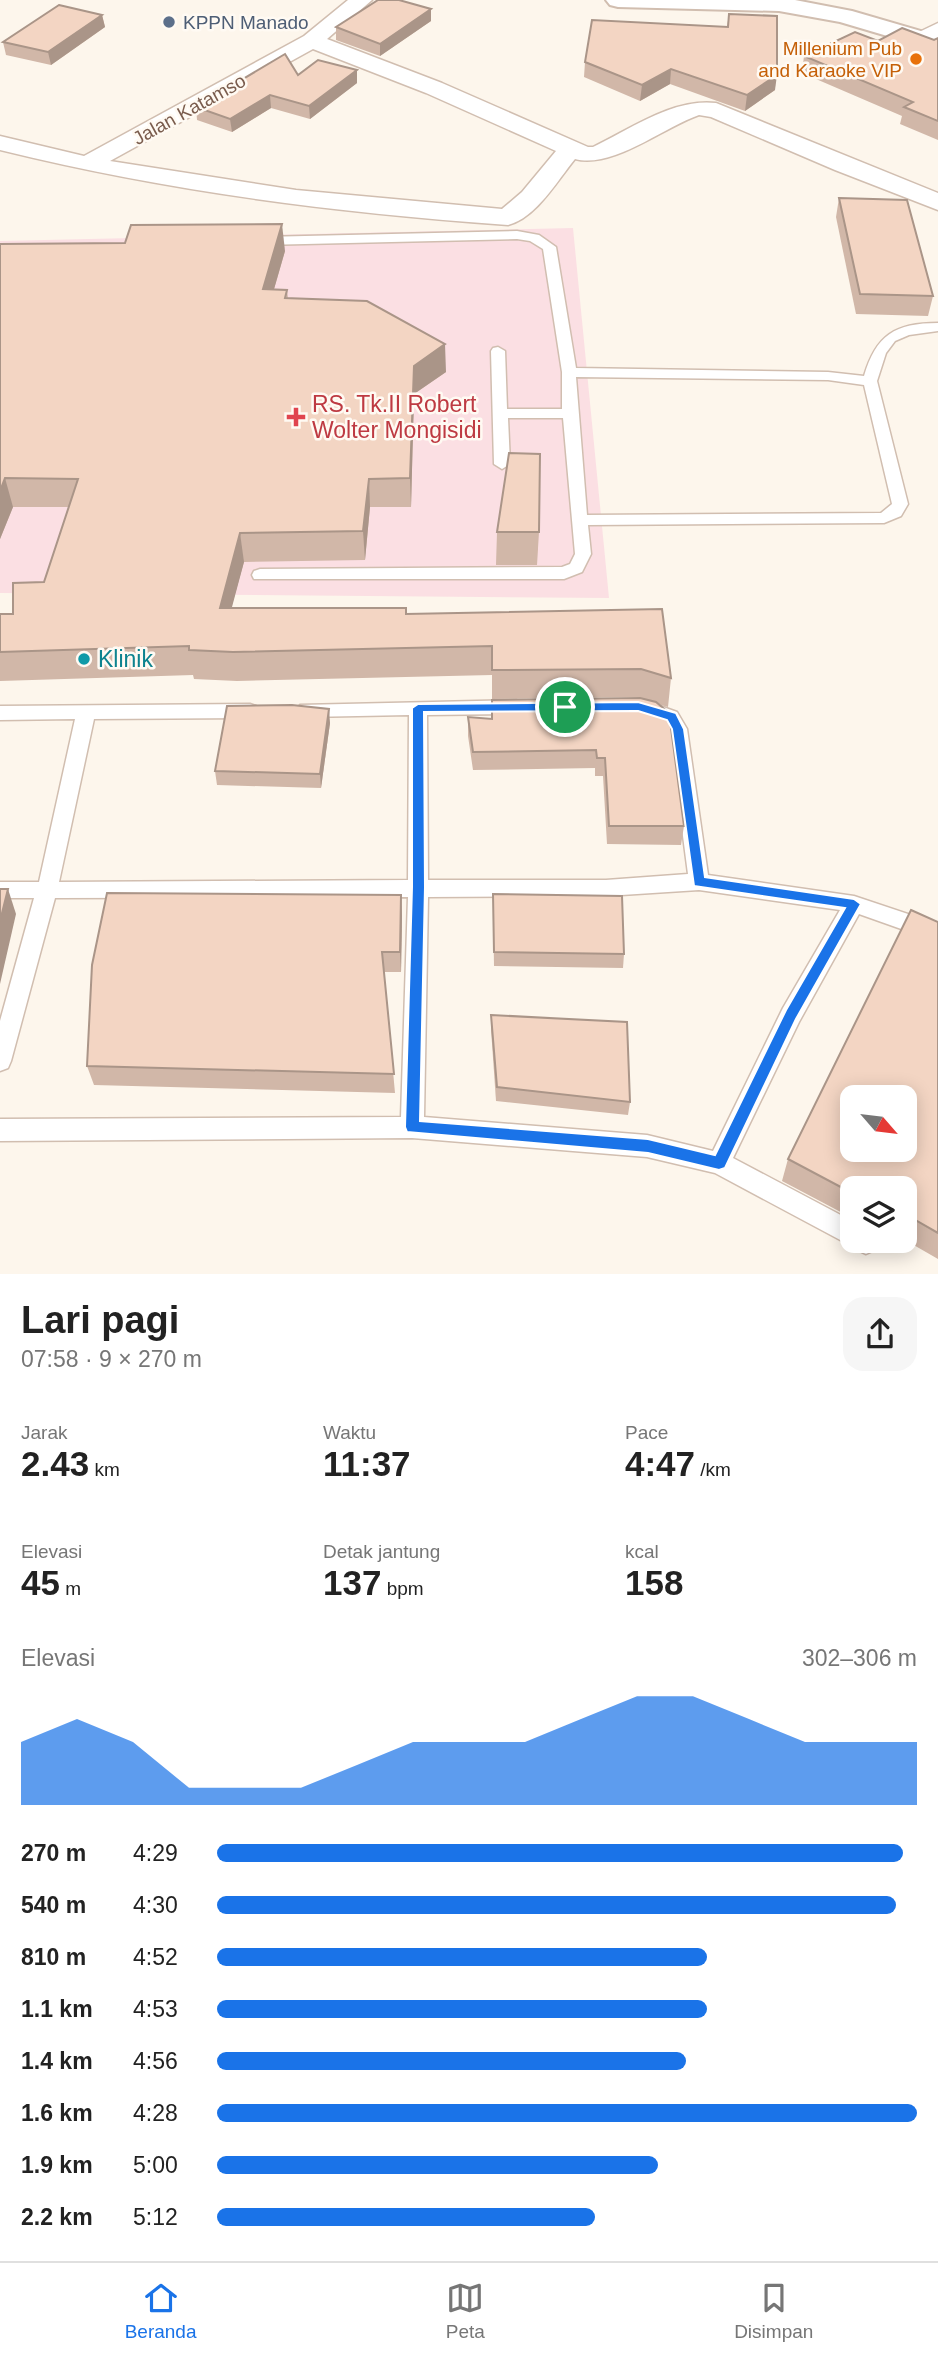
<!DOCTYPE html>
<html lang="id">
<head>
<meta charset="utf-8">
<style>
	body { margin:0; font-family:Helvetica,sans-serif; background:#f6f6f6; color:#222; height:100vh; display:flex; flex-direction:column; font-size:26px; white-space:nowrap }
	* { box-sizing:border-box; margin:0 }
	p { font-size:23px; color:#767676 }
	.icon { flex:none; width:38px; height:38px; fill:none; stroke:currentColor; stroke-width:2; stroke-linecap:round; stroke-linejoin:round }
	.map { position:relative; height:1274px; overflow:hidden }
	.drawer { display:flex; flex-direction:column; background:#fff; flex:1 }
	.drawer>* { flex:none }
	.needle { width:46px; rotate:118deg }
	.buttons { position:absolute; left:840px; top:1085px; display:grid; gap:14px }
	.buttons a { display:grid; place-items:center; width:77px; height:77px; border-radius:14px; background:#fff; box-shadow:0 4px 18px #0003; font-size:35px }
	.pin { position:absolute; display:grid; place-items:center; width:60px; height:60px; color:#fff; margin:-30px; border:4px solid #fff; border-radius:50%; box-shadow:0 2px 7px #0007 }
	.round { display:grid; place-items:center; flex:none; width:74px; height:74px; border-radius:21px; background:#f6f6f6 }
	.headline { display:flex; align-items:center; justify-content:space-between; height:119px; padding:0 21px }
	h1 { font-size:38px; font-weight:700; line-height:52px }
	.stats { display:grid; grid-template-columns:repeat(3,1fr); gap:10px; height:119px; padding:7px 21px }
	.stats div { display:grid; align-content:center }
	.stats b { font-size:35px; font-weight:700 }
	.stats small { font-size:19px; font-weight:400 }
	.stats p { font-size:19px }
	.chart { height:196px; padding:14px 21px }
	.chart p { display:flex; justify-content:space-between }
	.chart svg { width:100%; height:126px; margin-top:7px; fill:#1a73e8; opacity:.7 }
	ul { padding:0 21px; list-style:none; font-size:23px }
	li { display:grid; grid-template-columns:112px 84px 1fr; align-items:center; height:52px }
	li i { height:18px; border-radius:9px; background:#1a73e8 }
	.tabs { display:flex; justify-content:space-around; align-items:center; height:98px; border-top:2px solid #e0e0e0; background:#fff; font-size:19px; color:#767676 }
	.tabs a { display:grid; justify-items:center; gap:4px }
	.tabs .selected { color:#1a73e8 }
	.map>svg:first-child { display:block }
	.medical { fill:#fbdfe3 }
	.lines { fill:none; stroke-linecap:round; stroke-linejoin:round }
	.service-casing { stroke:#d1beb0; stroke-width:3 }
	.minor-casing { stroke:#d1beb0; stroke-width:3 }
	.tertiary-casing { stroke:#d1beb0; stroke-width:4 }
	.service { fill:#fff; fill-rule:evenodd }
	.minor { fill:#fff; fill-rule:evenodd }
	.tertiary { fill:#fff; fill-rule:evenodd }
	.wall { fill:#d1b7a8 }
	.shaded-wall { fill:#aa9588 }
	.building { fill:#f3d5c3; stroke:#aa9588; stroke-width:2; fill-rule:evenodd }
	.route { fill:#1a73e8; stroke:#fff; stroke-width:2; fill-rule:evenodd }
	.service-dot { fill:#5c6f8a; stroke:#fffaf3; stroke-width:2.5 }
	.food-dot { fill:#e8710a; stroke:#fffaf3; stroke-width:2.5 }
	.health-dot { fill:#e0444e; stroke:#fffaf3; stroke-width:2.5 }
	.culture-dot { fill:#0f9aa8; stroke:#fffaf3; stroke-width:2.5 }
	.labels { text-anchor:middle; stroke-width:5; stroke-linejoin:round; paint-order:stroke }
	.far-service-label { font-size:19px; fill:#4e5e75; stroke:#fffaf3; text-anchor:start }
	.far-food-label { font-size:19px; fill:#c56008; stroke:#fffaf3; text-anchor:end }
	.far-street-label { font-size:19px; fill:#7a5c4d; stroke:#fffaf3 }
	.health-label { font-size:23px; fill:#be3a42; stroke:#fffaf3; text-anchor:start }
	.culture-label { font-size:23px; fill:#0d838f; stroke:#fffaf3; text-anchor:start }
</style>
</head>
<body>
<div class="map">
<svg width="938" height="1274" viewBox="0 0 938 1274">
	<rect width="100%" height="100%" fill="#fdf6ec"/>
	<path class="medical" d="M 573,228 L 609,598 L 0,593 L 0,241 Z"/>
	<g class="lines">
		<defs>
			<g id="service">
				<path d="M 517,231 L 539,235 L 556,247 L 576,368 L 828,372 L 864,376 C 876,335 895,323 938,323 L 938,331 L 909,335 L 895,341 L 886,353 L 877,381 L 908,504 L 901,516 L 884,523 L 588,525 L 591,554 L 582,572 L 564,579 L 254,579 L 252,575 L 254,571 L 260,569 L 562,567 L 570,564 L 575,554 L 563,418 L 508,418 L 510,464 L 502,469 L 494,464 L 491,351 L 493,348 L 498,347 L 505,351 L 507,409 L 562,409 L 562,372 L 543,249 L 530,241 L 517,239 L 262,245 L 255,241 L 262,237 ZM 576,377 L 828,380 L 864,385 L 892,504 L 881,513 L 587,515 Z"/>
				<path d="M 516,700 L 522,702 L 525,707 L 522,712 L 516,714 L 427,715 L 428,880 L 606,880 L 688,874 L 669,729 L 665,722 L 643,714 L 640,709 L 643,704 L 649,702 L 677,712 L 687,729 L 708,875 L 854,896 L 938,924 L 938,942 L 859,914 L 799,1022 L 733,1158 L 852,1221 L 852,1241 L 878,1241 L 875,1250 L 866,1254 C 856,1250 853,1246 844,1242 L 715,1173 L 647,1157 L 412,1138 L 0,1141 L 0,1119 L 401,1117 L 408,897 L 55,898 L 11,1061 L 8,1068 L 0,1071 L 0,1021 L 34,898 L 0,898 L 0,882 L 39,882 L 75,719 L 0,720 L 0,706 L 250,704 L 256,706 L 259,711 L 256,716 L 250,718 L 94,719 L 59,882 L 408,880 L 409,715 L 306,717 L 300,715 L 297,710 L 300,705 ZM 699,890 L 840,910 L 783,1008 L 713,1151 L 647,1135 L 424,1117 L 428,897 L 606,896 Z"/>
			</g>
			<g id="minor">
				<path d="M 348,0 L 372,0 L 327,39 L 442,83 L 588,147 L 593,147 C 631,129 673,98 716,103 L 938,193 L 938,210 L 835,170 L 711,117 L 699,115 C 662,128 613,169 575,159 C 557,181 536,218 508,225 C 332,212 171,192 0,150 L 0,136 L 84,156 L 304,36 ZM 313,49 L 426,93 L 556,151 L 522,192 L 502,209 L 296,190 L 110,161 Z"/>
				<path d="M 938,23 L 938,39 L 923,46 L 915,44 L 912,39 L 915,34 Z"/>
			</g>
			<path id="tertiary" d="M 606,0 L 795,0 L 852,11 L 938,36 L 938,51 L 840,22 L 779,11 L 618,7 L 610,5 Z"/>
		</defs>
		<use href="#service" class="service-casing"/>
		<use href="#minor" class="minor-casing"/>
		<use href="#tertiary" class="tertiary-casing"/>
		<use href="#service" class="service"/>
		<use href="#minor" class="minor"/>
		<use href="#tertiary" class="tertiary"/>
	</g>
	<g class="wall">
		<path d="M 729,14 L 775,90 L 745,111 L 670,84 L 640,101 L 584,77 L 585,62 L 727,27 Z"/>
		<path d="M 102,15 L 105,27 L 51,65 L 6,55 L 3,42 Z"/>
		<path d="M 431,21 L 380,56 L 336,40 L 336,27 Z"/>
		<path d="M 938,38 L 938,140 L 900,124 L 902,116 L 802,73 L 804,56 L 878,41 L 934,40 Z"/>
		<path d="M 357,70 L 357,83 L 310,119 L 271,108 L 232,132 L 197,120 L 196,107 L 298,75 Z"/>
		<path d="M 839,198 L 933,296 L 928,316 L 856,314 L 836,217 Z"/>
		<path d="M 0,244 L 285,251 L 274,289 L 287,290 L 288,298 L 446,372 L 414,394 L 411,507 L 370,507 L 365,560 L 244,562 L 231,608 L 407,614 L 662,609 L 671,678 L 668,707 L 658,704 L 684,826 L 681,845 L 607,844 L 603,776 L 595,776 L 595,768 L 473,770 L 468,736 L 468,717 L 492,719 L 643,699 L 638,697 L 492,699 L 492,675 L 237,681 L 194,679 L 193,675 L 0,681 L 0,614 L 13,614 L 44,582 L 69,507 L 13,507 L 0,539 Z"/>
		<path d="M 497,532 L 539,532 L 537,565 L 496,565 Z"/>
		<path d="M 330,723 L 321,788 L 217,785 L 215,771 Z"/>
		<path d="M 401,895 L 402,915 L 401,972 L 384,972 L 395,1093 L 94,1085 L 87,1066 Z"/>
		<path d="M 493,908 L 624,954 L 623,968 L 494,966 Z"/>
		<path d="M 938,922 L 938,1259 L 905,1240 L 905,1188 L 852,1188 L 852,1218 L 782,1181 L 788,1159 Z"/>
		<path d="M 491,1015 L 630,1102 L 628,1115 L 496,1101 L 491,1029 Z"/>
	</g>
	<g class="shaded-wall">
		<path d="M 431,9 L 431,21 L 380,56 L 380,44 Z"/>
		<path d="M 102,15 L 105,27 L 51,65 L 48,52 Z"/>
		<path d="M 671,69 L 670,84 L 640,101 L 642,85 Z"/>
		<path d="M 357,70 L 357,83 L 310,119 L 309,106 Z"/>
		<path d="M 777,75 L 775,90 L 745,111 L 747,95 Z"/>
		<path d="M 270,95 L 271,108 L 232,132 L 230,119 Z"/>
		<path d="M 282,224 L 285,251 L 266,317 L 263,289 Z"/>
		<path d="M 445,344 L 446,372 L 414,394 L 411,507 L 410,478 L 414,366 Z"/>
		<path d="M 5,478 L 13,507 L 0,539 L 0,491 Z"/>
		<path d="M 369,479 L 370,507 L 365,560 L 363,531 Z"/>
		<path d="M 240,533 L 244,562 L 224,637 L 220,608 Z"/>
		<path d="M 329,709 L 330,723 L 321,788 L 320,774 Z"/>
		<path d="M 8,889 L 16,914 L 0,984 L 0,921 Z"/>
		<path d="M 401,895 L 402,915 L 401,972 L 400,952 Z"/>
	</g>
	<g class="building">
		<path d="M 378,0 L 399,0 L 431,9 L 380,44 L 336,27 Z"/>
		<path d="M 59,5 L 102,15 L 48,52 L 3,42 Z"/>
		<path d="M 729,14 L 777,16 L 777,75 L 747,95 L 671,69 L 642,85 L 585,62 L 592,20 L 728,27 Z"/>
		<path d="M 902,28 L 934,40 L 938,38 L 938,121 L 904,107 L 913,102 L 804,56 L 855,32 L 878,41 Z"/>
		<path d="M 285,54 L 298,75 L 318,60 L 357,70 L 309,106 L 270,95 L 230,119 L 196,107 Z"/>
		<path d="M 839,198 L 907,200 L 933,296 L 860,294 Z"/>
		<path d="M 282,224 L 263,289 L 287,290 L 285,298 L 367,301 L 445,344 L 414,366 L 410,478 L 369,479 L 363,531 L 240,533 L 220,608 L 406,608 L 406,614 L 662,609 L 671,678 L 641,669 L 492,670 L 492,646 L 233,652 L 189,650 L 189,646 L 0,652 L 0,614 L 13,614 L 13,583 L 44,582 L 78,479 L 5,478 L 0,491 L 0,244 L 125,243 L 131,225 Z"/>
		<path d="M 509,453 L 540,454 L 539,532 L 497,532 Z"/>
		<path d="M 640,698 L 656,702 L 669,713 L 684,826 L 609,826 L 605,758 L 597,758 L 596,750 L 473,752 L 468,717 L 492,719 L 492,700 Z"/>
		<path d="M 292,705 L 329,709 L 320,774 L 215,771 L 227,706 Z"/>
		<path d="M 0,889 L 8,889 L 0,921 Z"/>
		<path d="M 107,893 L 401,895 L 400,952 L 382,952 L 394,1074 L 87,1066 L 92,965 Z"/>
		<path d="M 493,894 L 622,896 L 624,954 L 494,952 Z"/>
		<path d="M 911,910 L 938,922 L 938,1233 L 905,1214 L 905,1188 L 852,1188 L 852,1193 L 788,1159 ZM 852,1097 L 905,1097 L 905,1150 L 852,1150 Z"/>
		<path d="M 491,1015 L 627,1022 L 630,1102 L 497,1087 Z"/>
	</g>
	<path class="route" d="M 638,702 L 676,713 L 684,729 L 705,877 L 854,899 L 861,904 L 796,1019 L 725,1168 L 719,1170 L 648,1153 L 407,1132 L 405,1127 L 412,887 L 412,708 L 418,704 ZM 638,711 L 667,720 L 672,729 L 694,886 L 845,908 L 786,1010 L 715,1155 L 648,1139 L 420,1121 L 425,887 L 424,712 Z"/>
	<circle class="service-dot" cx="169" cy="22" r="7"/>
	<circle class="food-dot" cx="916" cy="59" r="7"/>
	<path class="health-dot" d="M292.5 406.5h7v7h7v7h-7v7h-7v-7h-7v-7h7z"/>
	<circle class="culture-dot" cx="84" cy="659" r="7"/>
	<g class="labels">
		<g class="far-service-label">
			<text x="183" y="29">KPPN Manado</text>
		</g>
		<g class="far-food-label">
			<text x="902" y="55">Millenium Pub<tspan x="902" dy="22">and Karaoke VIP</tspan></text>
		</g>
		<g class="far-street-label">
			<text transform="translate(189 109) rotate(-29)" y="7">Jalan Katamso</text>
		</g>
		<g class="health-label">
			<text x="312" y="412">RS. Tk.II Robert<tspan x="312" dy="26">Wolter Mongisidi</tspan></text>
		</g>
		<g class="culture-label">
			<text x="98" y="667">Klinik</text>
		</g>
	</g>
</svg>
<div class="buttons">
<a><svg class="needle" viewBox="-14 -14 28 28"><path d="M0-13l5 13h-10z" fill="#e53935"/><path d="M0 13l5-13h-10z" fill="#767676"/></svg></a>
<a><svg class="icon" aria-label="layers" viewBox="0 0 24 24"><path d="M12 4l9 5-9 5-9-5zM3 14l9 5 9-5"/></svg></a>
</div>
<div class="pin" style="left:565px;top:707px;background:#1e9e55"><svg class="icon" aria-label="arrive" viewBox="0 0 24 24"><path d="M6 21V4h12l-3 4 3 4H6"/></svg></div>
</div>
<section class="drawer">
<div class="headline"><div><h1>Lari pagi</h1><p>07:58 · 9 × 270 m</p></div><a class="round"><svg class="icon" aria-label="share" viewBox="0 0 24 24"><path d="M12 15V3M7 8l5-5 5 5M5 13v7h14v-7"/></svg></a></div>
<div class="stats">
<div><p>Jarak</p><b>2.43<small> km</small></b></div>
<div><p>Waktu</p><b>11:37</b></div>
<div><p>Pace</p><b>4:47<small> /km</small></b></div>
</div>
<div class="stats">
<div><p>Elevasi</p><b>45<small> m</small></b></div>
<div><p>Detak jantung</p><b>137<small> bpm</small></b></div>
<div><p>kcal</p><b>158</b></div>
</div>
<div class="chart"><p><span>Elevasi</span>302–306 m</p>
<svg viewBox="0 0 160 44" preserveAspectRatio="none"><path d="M0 44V22L10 14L20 22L30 38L40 38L50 38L60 30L70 22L80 22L90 22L100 14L110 6L120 6L130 14L140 22L150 22L160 22V44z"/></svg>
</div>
<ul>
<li><b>270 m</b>4:29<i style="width:98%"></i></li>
<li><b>540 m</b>4:30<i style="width:97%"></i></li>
<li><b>810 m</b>4:52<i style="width:70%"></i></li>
<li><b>1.1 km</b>4:53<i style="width:70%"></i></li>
<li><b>1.4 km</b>4:56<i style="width:67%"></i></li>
<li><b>1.6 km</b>4:28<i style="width:100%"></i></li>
<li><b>1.9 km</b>5:00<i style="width:63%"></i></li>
<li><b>2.2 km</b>5:12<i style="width:54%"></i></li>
</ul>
</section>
<nav class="tabs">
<a class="selected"><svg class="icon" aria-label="home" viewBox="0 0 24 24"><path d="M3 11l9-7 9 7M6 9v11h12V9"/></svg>Beranda</a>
<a><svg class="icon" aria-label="map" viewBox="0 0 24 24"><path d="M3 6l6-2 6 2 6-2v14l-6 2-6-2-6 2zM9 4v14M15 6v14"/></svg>Peta</a>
<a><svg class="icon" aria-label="saved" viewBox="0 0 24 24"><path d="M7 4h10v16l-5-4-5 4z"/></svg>Disimpan</a>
</nav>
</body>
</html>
